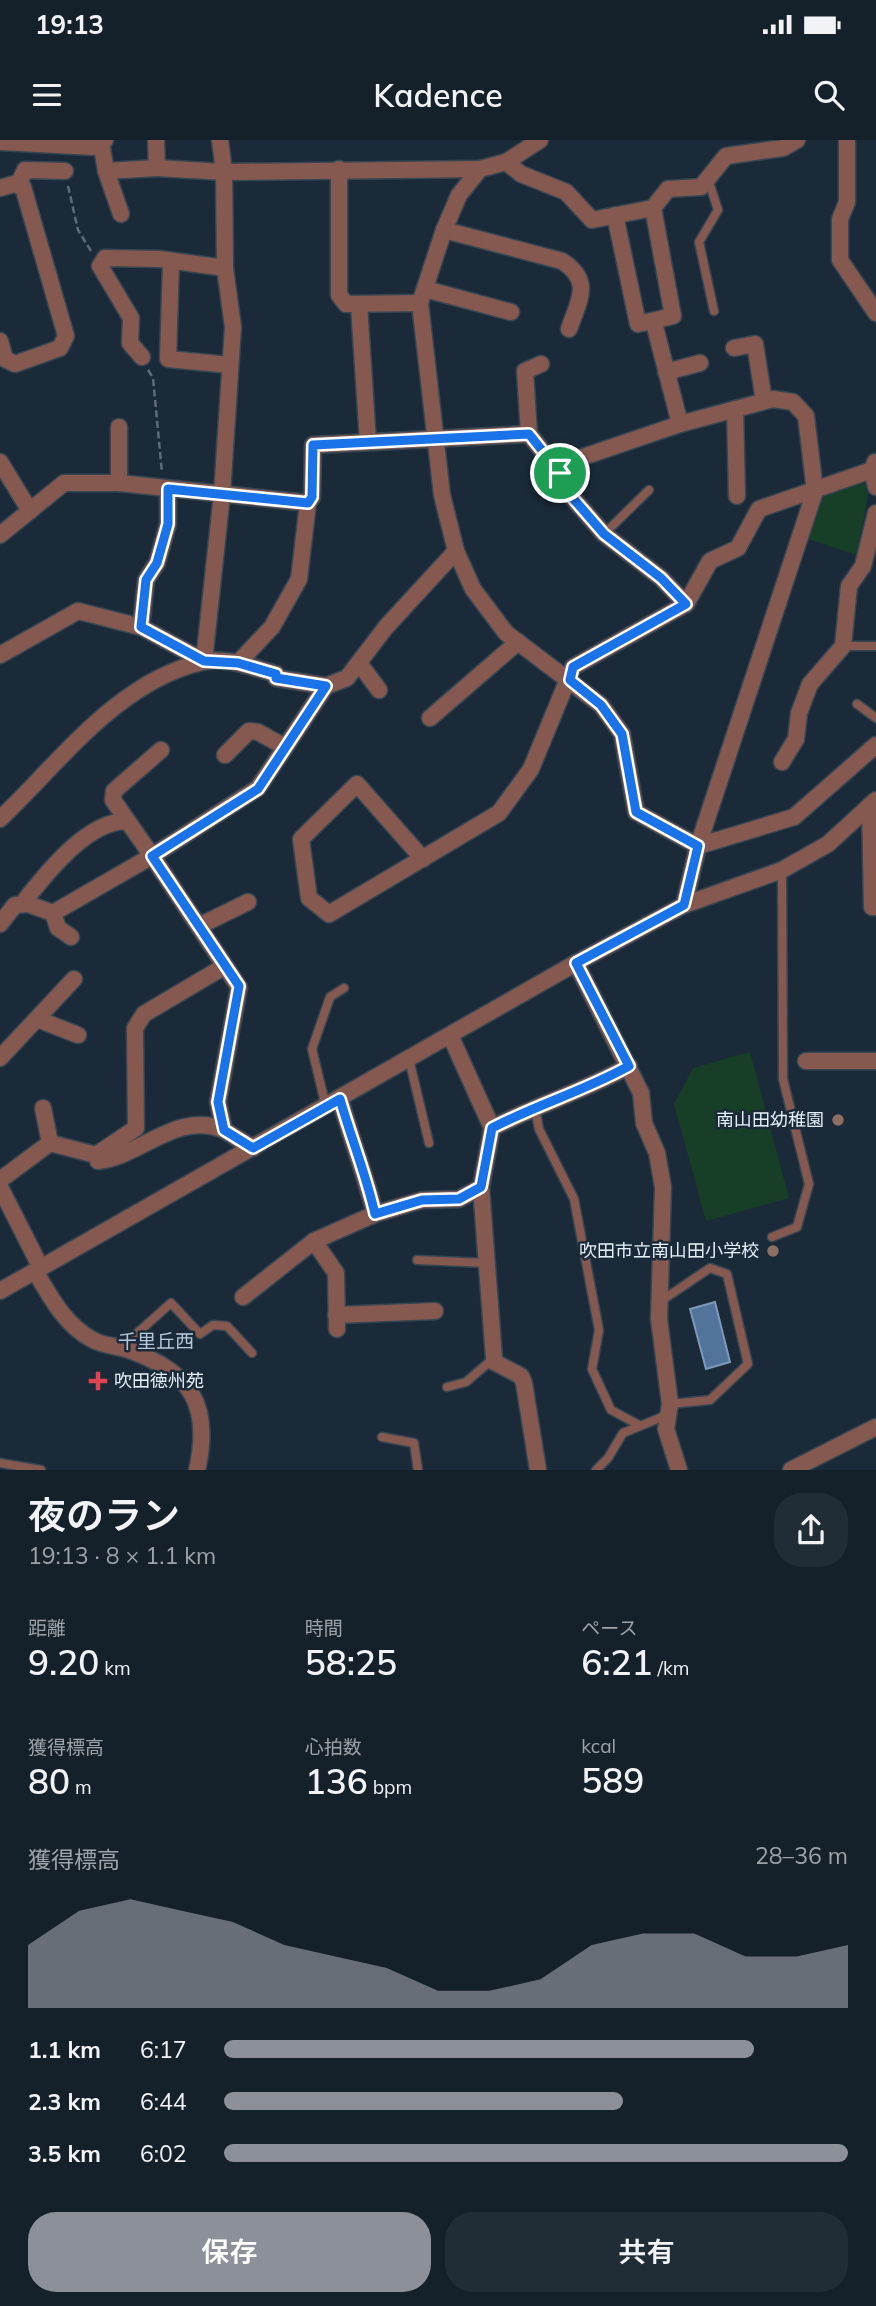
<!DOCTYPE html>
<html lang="ja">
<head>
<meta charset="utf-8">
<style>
	body { margin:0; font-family:Mulish,"Noto Sans JP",sans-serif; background:#212d36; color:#f1f3f6; height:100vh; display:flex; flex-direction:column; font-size:26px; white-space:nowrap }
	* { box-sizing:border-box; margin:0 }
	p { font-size:23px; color:#9da3a8 }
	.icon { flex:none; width:38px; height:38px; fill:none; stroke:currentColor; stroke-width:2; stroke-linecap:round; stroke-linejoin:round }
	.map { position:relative; height:1330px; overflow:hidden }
	.sheet { display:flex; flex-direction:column; background:#14202a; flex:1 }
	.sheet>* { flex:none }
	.pin { position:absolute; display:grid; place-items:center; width:60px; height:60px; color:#fff; margin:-30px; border:4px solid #fff; border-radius:50%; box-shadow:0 2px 7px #0007 }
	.round { display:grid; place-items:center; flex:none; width:74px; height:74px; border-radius:28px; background:#212d36 }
	.headline { display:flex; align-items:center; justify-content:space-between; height:119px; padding:0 28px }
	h1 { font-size:38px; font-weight:600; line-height:52px }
	.stats { display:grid; grid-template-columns:repeat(3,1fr); gap:10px; height:119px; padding:7px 28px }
	.stats div { display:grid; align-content:center }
	.stats b { font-size:35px; font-weight:600 }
	.stats small { font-size:19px; font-weight:400 }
	.stats p { font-size:19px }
	.chart { height:196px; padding:14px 28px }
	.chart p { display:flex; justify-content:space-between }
	.chart svg { width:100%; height:126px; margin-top:7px; fill:#8c9099; opacity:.7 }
	.action { display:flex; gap:14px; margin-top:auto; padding:14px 28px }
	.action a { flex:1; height:80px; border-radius:28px; background:#8c9099; color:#fff; font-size:28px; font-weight:600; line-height:80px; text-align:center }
	.action a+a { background:#212d36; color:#f1f3f6 }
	ul { padding:0 28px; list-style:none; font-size:23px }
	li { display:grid; grid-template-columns:112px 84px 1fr; align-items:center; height:52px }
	li i { height:18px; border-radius:9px; background:#8c9099 }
	.status { display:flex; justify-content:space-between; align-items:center; height:49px; padding:0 35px; background:#14202a; direction:ltr }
	.status svg { height:19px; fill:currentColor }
	header { display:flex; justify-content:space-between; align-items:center; height:91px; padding:0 28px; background:#14202a; font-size:32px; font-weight:600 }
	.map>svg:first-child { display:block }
	.green { fill:#173f28 }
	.water { fill:#52749b; stroke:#7e99b7; stroke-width:2 }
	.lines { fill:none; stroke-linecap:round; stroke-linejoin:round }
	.service-casing { stroke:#374653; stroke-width:11 }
	.minor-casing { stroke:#374653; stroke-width:19 }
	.path { stroke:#5f6c78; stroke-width:2.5; stroke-dasharray:7 3.5; stroke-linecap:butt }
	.service { stroke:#85594f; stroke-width:8 }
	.minor { stroke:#85594f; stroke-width:16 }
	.route-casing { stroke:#fff; stroke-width:14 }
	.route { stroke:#1a73e8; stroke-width:9 }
	.education-dot { fill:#8d6e63; stroke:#1b2a38; stroke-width:2.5 }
	.health-dot { fill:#e0444e; stroke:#1b2a38; stroke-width:2.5 }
	.labels { text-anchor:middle; stroke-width:5; stroke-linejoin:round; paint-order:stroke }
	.poi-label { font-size:18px; fill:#e5eff8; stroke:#1b2a38; text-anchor:end }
	.neighbourhood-label { font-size:19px; fill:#b5c8da; stroke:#1b2a38 }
</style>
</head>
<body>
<div class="status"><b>19:13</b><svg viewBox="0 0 49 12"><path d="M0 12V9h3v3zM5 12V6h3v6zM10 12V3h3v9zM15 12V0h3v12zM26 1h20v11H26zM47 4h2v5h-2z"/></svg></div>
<header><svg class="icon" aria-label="menu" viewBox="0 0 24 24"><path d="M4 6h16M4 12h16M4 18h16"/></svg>Kadence<svg class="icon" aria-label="search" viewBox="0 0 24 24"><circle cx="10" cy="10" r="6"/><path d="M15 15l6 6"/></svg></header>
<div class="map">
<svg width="876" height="1330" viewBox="0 0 876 1330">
	<rect width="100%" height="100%" fill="#1b2a38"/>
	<g class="green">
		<path d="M 855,341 L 865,344 L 868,355 L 857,415 L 808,399 L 823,354 Z"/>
		<path d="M 750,912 L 789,1058 L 706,1081 L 674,964 L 693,928 Z"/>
	</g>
	<path class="water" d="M 715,1162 L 730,1222 L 706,1229 L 690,1169 Z"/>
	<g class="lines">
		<defs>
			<g id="service">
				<path d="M 708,39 L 718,70 L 699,102 L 714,171"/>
				<path d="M 604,394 L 649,350"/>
				<path d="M 843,506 L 876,506"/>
				<path d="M 857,564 L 876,578"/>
				<path d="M 409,919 L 429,1003"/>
				<path d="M 326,967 L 312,909 L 330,857 L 344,848"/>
				<path d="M 535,968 L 539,989 L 574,1059 L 599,1190 L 592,1229 L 611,1270 L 639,1285"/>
				<path d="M 772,1097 L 797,1087 L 809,1044 L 783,939 L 782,730"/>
				<path d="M 417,1120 L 487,1123"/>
				<path d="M 661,1161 L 710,1128 L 727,1134 L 748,1224 L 710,1260 L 670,1264"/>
				<path d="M 129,1210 L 135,1195 L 171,1163 L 200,1194 L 213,1185 L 227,1186 L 252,1213"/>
				<path d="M 447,1247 L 466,1242 L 494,1218"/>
				<path d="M 382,1297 L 414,1303 L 418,1330"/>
				<path d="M 0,1323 L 41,1330"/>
				<path d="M 596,1330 L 608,1318 L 623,1293 L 667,1275"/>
			</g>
			<g id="minor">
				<path d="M 156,0 L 157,28 L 224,32 L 480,29"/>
				<path d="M 540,0 L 506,22 L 480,29 L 459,55 L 444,90 L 420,163 L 442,355 L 456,411 L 473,449 L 506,493 L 601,565 L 622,594 L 636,672 L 698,706 L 794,677 L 876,605"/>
				<path d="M 847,0 L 847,62 L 840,79 L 840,120 L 876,173"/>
				<path d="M 0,2 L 93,7 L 105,0"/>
				<path d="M 101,2 L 106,31 L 157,28"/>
				<path d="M 506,22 L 521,34 L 566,52 L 592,80 L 653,68 L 668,49 L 701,47 L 726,16 L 783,8 L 797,0"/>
				<path d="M 339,29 L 339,155 L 346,164 L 420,163"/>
				<path d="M 106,31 L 121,74"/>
				<path d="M 18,45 L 25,30 L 65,31"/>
				<path d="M 0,48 L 14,44 L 23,47 L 66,196 L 60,208 L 15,224 L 5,219 L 0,201"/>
				<path d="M 615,75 L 638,184 L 673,176 L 653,68"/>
				<path d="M 444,90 L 562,121 C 593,141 579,160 569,189"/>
				<path d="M 171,122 L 168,219 L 230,225"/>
				<path d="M 425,149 L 511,172"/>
				<path d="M 359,165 L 368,302"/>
				<path d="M 654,183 L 680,284"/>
				<path d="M 734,208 L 755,204 L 764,261"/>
				<path d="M 142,217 L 130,203 L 131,178 L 100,126 L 105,118 L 160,119 L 225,128"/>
				<path d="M 541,224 L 525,231 L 529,294 L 560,333 L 571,356 L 604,394 L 661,438 L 686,464"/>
				<path d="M 666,232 L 700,223"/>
				<path d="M 735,269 L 737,356"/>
				<path d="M 0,322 L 30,371"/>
				<path d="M 875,322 L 872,330 L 876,347"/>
				<path d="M 560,333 L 571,321 L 680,284 L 773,259 L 793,262 L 806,276 L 815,351 L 698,706 L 684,765"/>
				<path d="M 119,343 L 119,287"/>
				<path d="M 0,395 L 64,343 L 119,343 L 308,363"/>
				<path d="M 141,487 L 146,440 L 157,423 L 168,384 L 168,349"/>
				<path d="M 0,515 L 78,471 L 141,487 L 204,521 L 222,354 L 233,187 L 225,128 L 224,32 L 220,0"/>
				<path d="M 238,523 L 272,487 L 299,439 L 308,363 L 312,357 L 313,305 L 529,294"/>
				<path d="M 359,523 L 379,550"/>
				<path d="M 430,578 L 518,502"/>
				<path d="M 225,615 L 249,591 L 258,592 L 285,607"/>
				<path d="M 782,622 L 796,599 L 799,573 L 810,544 L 843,506 L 849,446 L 863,426 L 876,373"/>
				<path d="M 870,665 L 872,767 L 876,767"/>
				<path d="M 0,679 C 60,622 117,542 202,522 C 225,516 254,528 276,534 L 276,538 L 326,546"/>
				<path d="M 423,719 L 357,644 L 301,699 L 309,758 L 329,774 L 499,673 L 531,629 L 573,527 L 686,464 L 710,421 L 738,408 L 759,369 L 872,330"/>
				<path d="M 28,764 L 53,773 L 152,716 L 113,660 L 114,651 L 161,610"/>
				<path d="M 53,773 L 58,788 L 71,797"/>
				<path d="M 0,784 L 15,765 L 28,764 L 26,759 C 49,730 88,681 127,681"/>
				<path d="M 199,786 L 248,762"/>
				<path d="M 576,823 L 641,953 L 644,983 L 657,1013 L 663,1047 L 659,1179 L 670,1264 L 666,1289 L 679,1330"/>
				<path d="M 37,879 L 78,895"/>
				<path d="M 450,895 L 492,988 L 481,1047 L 494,1218 L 494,1222 L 521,1236 L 524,1243 L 538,1330"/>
				<path d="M 0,918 L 74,839"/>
				<path d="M 806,921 L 876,921"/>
				<path d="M 340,959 C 351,998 365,1034 375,1074"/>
				<path d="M 43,968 L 50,1003"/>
				<path d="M 492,988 C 536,965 584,951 629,926"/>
				<path d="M 253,1008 L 224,990 L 218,962 L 239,847 L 152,716 L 258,648 L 326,546 L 347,538 L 386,487 L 456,411"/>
				<path d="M 98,1021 C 140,1017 177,970 224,990"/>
				<path d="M 0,1040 L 50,1003 L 96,1015 L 136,988 L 135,888 L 144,874 L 225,826"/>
				<path d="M 0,1047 L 41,1128"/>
				<path d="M 314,1101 L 336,1133 L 337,1189"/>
				<path d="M 35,1131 C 51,1158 65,1185 93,1200 C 104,1206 118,1206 129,1210 C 190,1232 212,1264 197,1330"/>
				<path d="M 0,1151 L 576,823 L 684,765 L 782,730 L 828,704 L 876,660"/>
				<path d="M 243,1157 L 314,1101 L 375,1074 L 422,1060 L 459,1059 L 481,1047"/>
				<path d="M 336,1175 L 435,1171"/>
				<path d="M 791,1330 L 876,1287"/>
			</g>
		</defs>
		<use href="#service" class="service-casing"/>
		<use href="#minor" class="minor-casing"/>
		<g class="path">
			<path d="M 68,46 L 78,90 L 91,111"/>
			<path d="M 148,230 L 153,238 L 162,333"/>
		</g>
		<use href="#service" class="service"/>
		<use href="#minor" class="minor"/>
	</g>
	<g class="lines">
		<defs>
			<path id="route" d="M 529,294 L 560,333 L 571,356 L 604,394 L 661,438 L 686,464 L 573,527 L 570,540 L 601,565 L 622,594 L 636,672 L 698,706 L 684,765 L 576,823 L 629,926 C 584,951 536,965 492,988 L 481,1047 L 459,1059 L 422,1060 L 375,1074 C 366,1034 351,998 340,959 L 253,1008 L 224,990 L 218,962 L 239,846 L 152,716 L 258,649 L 326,546 L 276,538 L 276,534 L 238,523 L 204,521 L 141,487 L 146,440 L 157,423 L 168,384 L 168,349 L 308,363 L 312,357 L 313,305 Z"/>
		</defs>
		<use href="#route" class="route-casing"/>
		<use href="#route" class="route"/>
	</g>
	<g class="education-dot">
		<circle cx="838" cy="980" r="7"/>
		<circle cx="773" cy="1111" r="7"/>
	</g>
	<path class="health-dot" d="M94.5 1230.5h7v7h7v7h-7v7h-7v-7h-7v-7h7z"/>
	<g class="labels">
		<g class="poi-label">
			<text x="824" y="986">南山田幼稚園</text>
			<text x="759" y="1117">吹田市立南山田小学校</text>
			<text x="114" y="1247" text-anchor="start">吹田徳州苑</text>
		</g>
		<g class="neighbourhood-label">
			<text x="156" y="1208">千里丘西</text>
		</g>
	</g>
</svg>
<div class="pin" style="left:560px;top:333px;background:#1e9e55"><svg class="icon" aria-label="arrive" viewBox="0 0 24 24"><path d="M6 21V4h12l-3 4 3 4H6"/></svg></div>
</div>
<section class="sheet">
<div class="headline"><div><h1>夜のラン</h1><p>19:13 · 8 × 1.1 km</p></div><a class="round"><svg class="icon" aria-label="share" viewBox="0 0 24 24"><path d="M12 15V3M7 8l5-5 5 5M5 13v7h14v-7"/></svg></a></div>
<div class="stats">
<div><p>距離</p><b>9.20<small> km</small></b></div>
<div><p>時間</p><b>58:25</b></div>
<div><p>ペース</p><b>6:21<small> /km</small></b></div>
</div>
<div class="stats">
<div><p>獲得標高</p><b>80<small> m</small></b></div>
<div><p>心拍数</p><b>136<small> bpm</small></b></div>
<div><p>kcal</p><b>589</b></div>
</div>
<div class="chart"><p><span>獲得標高</span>28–36 m</p>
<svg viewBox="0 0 160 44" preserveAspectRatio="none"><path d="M0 44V22L10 10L20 6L30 10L40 14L50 22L60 26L70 30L80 38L90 38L100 34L110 22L120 18L130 18L140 26L150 26L160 22V44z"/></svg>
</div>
<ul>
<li><b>1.1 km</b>6:17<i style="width:85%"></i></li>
<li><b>2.3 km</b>6:44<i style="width:64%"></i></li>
<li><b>3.5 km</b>6:02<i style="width:100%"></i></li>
</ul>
<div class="action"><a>保存</a><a>共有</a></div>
</section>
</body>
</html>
